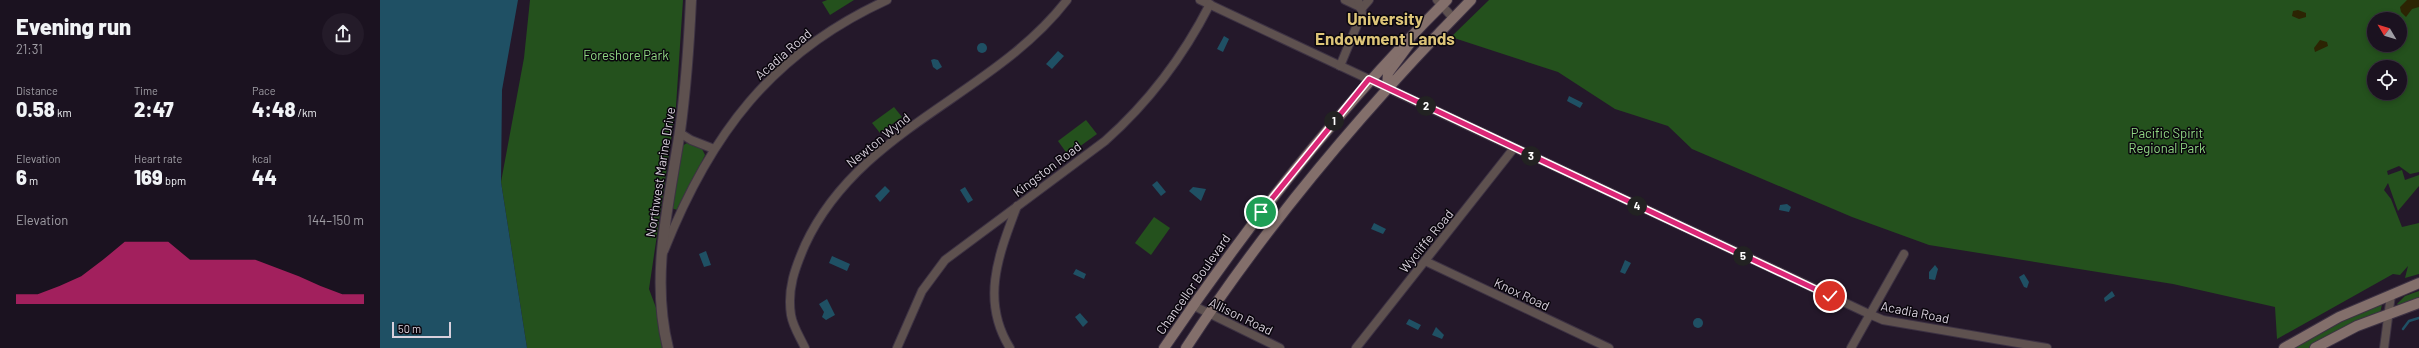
<!DOCTYPE html>
<html lang="en">
<head>
<meta charset="utf-8">
<style>
	body { margin:0; font-family:Barlow,sans-serif; background:#241b29; color:#f1f3f6; height:100vh; display:flex; flex-direction:column; font-size:15px; white-space:nowrap }
	* { box-sizing:border-box; margin:0 }
	p { font-size:13px; color:#a09ea5 }
	.icon { flex:none; width:22px; height:22px; fill:none; stroke:currentColor; stroke-width:2; stroke-linecap:round; stroke-linejoin:round }
	.map { position:relative; flex:1; overflow:hidden }
	.side { display:flex; flex-direction:column; background:#1b1220; width:380px }
	.side>* { flex:none }
	.needle { width:26px; rotate:308deg }
	.buttons { position:absolute; left:1987px; top:12px; display:grid; gap:8px }
	.buttons a { display:grid; place-items:center; width:40px; height:40px; border-radius:50%; background:#1b1220; box-shadow:0 2px 6px #0003,0 0 0 1px #39323e; font-size:20px }
	.scale { position:absolute; left:12px; bottom:10px; width:59px; box-sizing:border-box; padding-left:4px; border:2px solid #d8d0dc; border-top:0; font-size:11px; line-height:14px; white-space:nowrap; color:#d8d0dc; -webkit-text-stroke:3px #0a060d; paint-order:stroke }
	.pin { position:absolute; display:grid; place-items:center; width:34px; height:34px; color:#fff; margin:-17px; border:2px solid #fff; border-radius:50%; box-shadow:0 1px 4px #0007 }
	.km { position:absolute; width:20px; height:20px; margin:-10px; border-radius:50%; background:#222; color:#fff; font-size:11px; line-height:20px; text-align:center }
	.round { display:grid; place-items:center; flex:none; width:42px; height:42px; border-radius:21px; background:#241b29 }
	.summary { display:flex; align-items:center; justify-content:space-between; height:68px; padding:0 16px }
	h1 { font-size:22px; font-weight:800; line-height:30px }
	.stats { display:grid; grid-template-columns:repeat(3,1fr); gap:6px; height:68px; padding:4px 16px }
	.stats div { display:grid; align-content:center }
	.stats b { font-size:20px; font-weight:800 }
	.stats small { font-size:11px; font-weight:400 }
	.stats p { font-size:11px }
	.chart { height:112px; padding:8px 16px }
	.chart p { display:flex; justify-content:space-between }
	.chart svg { width:100%; height:72px; margin-top:4px; fill:#db2777; opacity:.7 }
	main { display:flex; flex:1; min-height:0 }
	.map>svg:first-child { display:block }
	.green { fill:#24511d; fill-rule:evenodd }
	.sand { fill:#2c2403 }
	.water { fill:#1f5064 }
	.lines { fill:none; stroke-linecap:round; stroke-linejoin:round }
	.stream { stroke:#1f5064; stroke-width:2.5 }
	.minor-casing { stroke:#3d3243; stroke-width:10 }
	.tertiary-casing { stroke:#3d3243; stroke-width:12 }
	.secondary-casing { stroke:#3d3243; stroke-width:12 }
	.minor { stroke:#5e514f; stroke-width:8 }
	.tertiary { stroke:#5e514f; stroke-width:10 }
	.secondary { stroke:#836f6b; stroke-width:10 }
	.route-casing { stroke:#fff; stroke-width:8 }
	.route { stroke:#db2777; stroke-width:5 }
	.labels { text-anchor:middle; stroke-width:3; stroke-linejoin:round; paint-order:stroke }
	.street-label { font-size:13px; fill:#d8d0dc; stroke:#0a060d }
	.park-label { font-size:13px; fill:#90d784; stroke:#0a060d }
	.district-label { font-size:17px; font-weight:bold; fill:#ddc478; stroke:#0a060d }
</style>
</head>
<body>
<main>
<section class="side">
<div class="summary"><div><h1>Evening run</h1><p>21:31</p></div><a class="round"><svg class="icon" aria-label="share" viewBox="0 0 24 24"><path d="M12 15V3M7 8l5-5 5 5M5 13v7h14v-7"/></svg></a></div>
<div class="stats">
<div><p>Distance</p><b>0.58<small> km</small></b></div>
<div><p>Time</p><b>2:47</b></div>
<div><p>Pace</p><b>4:48<small> /km</small></b></div>
</div>
<div class="stats">
<div><p>Elevation</p><b>6<small> m</small></b></div>
<div><p>Heart rate</p><b>169<small> bpm</small></b></div>
<div><p>kcal</p><b>44</b></div>
</div>
<div class="chart"><p><span>Elevation</span>144–150 m</p>
<svg viewBox="0 0 160 44" preserveAspectRatio="none"><path d="M0 44V38L10 38L20 33L30 27L40 17L50 6L60 6L70 6L80 17L90 17L100 17L110 17L120 22L130 27L140 33L150 38L160 38V44z"/></svg>
</div>
</section>
<div class="map">
<svg width="2039" height="348" viewBox="0 0 2039 348">
	<rect width="100%" height="100%" fill="#24182a"/>
	<g class="green">
		<path d="M 150,0 L 303,0 L 296,106 L 269,289 L 291,348 L 147,348 L 121,182 L 144,58 Z"/>
		<path d="M 447,0 L 474,0 L 450,15 L 442,2 Z"/>
		<path d="M 1109,0 L 2039,0 L 2039,172 L 2030,174 L 2019,166 L 2007,171 L 2008,175 L 2022,170 L 2025,180 L 2039,175 L 2039,186 L 2018,211 L 2008,183 L 2004,190 L 2011,199 L 2022,227 L 2039,223 L 2039,274 L 2025,278 L 2028,266 L 2020,275 L 2013,274 L 1897,339 L 1895,307 L 1793,284 L 1549,245 L 1472,217 L 1312,149 L 1288,126 L 1235,109 L 1178,72 L 1071,37 ZM 1994,19 L 2020,19 L 2020,45 L 1994,45 ZM 1994,67 L 2020,67 L 2020,93 L 1994,93 Z"/>
		<path d="M 514,107 L 522,117 L 500,133 L 492,123 Z"/>
		<path d="M 706,120 L 717,134 L 688,155 L 678,141 Z"/>
		<path d="M 307,143 L 322,149 L 325,155 L 300,206 L 298,210 L 294,209 L 292,208 L 302,146 Z"/>
		<path d="M 774,217 L 790,228 L 771,255 L 755,243 Z"/>
		<path d="M 2039,291 L 2039,299 L 2020,306 L 2017,304 L 2025,296 Z"/>
		<path d="M 2002,304 L 2000,314 L 1930,348 L 1909,348 L 1975,313 Z"/>
	</g>
	<g class="sand">
		<path d="M 2027,0 L 2039,0 L 2039,7 L 2032,9 L 2026,17 L 2021,12 L 2020,7 Z"/>
		<path d="M 1918,10 L 1926,13 L 1926,17 L 1919,19 L 1912,16 L 1913,11 Z"/>
		<path d="M 1940,40 L 1947,42 L 1948,46 L 1935,52 L 1934,48 Z"/>
	</g>
	<g class="water">
		<path d="M 0,0 L 138,0 L 122,90 L 121,182 L 147,348 L 0,348 Z"/>
		<path d="M 844,36 L 849,39 L 843,52 L 837,49 Z"/>
		<circle cx="602" cy="48" r="5"/>
		<path d="M 678,51 L 684,56 L 672,69 L 666,64 Z"/>
		<path d="M 554,59 L 558,60 L 562,67 L 557,70 L 553,67 L 551,60 Z"/>
		<path d="M 1189,96 L 1203,103 L 1200,108 L 1187,101 Z"/>
		<path d="M 777,181 L 786,192 L 781,196 L 772,185 Z"/>
		<path d="M 505,186 L 510,191 L 500,202 L 495,196 Z"/>
		<path d="M 585,187 L 593,200 L 588,203 L 580,190 Z"/>
		<path d="M 813,187 L 826,189 L 821,201 L 809,191 Z"/>
		<path d="M 1407,204 L 1411,207 L 1409,212 L 1399,210 L 1400,205 Z"/>
		<path d="M 994,223 L 1006,229 L 1003,234 L 991,229 Z"/>
		<path d="M 326,251 L 331,265 L 324,267 L 319,254 Z"/>
		<path d="M 452,256 L 470,264 L 467,271 L 449,263 Z"/>
		<path d="M 1245,260 L 1251,263 L 1245,274 L 1240,272 Z"/>
		<path d="M 1555,265 L 1558,269 L 1555,280 L 1549,279 L 1549,272 Z"/>
		<path d="M 696,269 L 706,274 L 704,279 L 693,274 Z"/>
		<path d="M 1644,274 L 1649,282 L 1647,288 L 1644,287 L 1639,277 Z"/>
		<path d="M 1732,291 L 1735,296 L 1725,302 L 1724,298 Z"/>
		<path d="M 447,299 L 455,315 L 446,320 L 442,317 L 444,312 L 439,304 Z"/>
		<path d="M 700,313 L 708,322 L 703,327 L 695,317 Z"/>
		<circle cx="1318" cy="323" r="5"/>
		<path d="M 1029,319 L 1041,325 L 1038,330 L 1026,324 Z"/>
		<path d="M 1056,327 L 1064,335 L 1062,339 L 1052,335 Z"/>
	</g>
	<g class="lines">
		<path class="stream" d="M 2023,329 L 2029,321 L 2039,318"/>
		<defs>
			<g id="minor">
				<path d="M 820,0 L 1489,314 L 1503,320 L 1667,348"/>
				<path d="M 965,0 L 982,8"/>
				<path d="M 1057,0 L 1073,18"/>
				<path d="M 982,8 L 989,0"/>
				<path d="M 960,66 L 982,13 L 978,0"/>
				<path d="M 300,133 L 311,140 L 334,149"/>
				<path d="M 284,251 C 330,135 391,53 507,0"/>
				<path d="M 1045,261 L 1229,348"/>
				<path d="M 812,305 L 900,348"/>
				<path d="M 425,348 C 420,337 413,327 411,315 C 407,289 415,268 425,245 C 479,128 613,96 687,0"/>
				<path d="M 517,348 L 542,291 L 565,260 L 725,141 C 769,102 803,57 830,4"/>
				<path d="M 630,348 C 600,300 619,254 637,206"/>
				<path d="M 976,348 L 1134,148"/>
				<path d="M 1471,348 L 1524,254"/>
				<path d="M 2004,348 L 2011,295"/>
			</g>
			<path id="tertiary" d="M 288,348 C 270,275 289,204 300,131 C 306,87 309,44 311,0"/>
			<g id="secondary">
				<path d="M 1007,88 L 1008,73 L 1030,43"/>
				<path d="M 784,348 C 868,224 960,106 1067,0"/>
				<path d="M 806,348 C 888,222 986,107 1091,0"/>
				<path d="M 1904,348 L 1959,317 L 2039,283"/>
				<path d="M 1935,348 L 1977,326 L 2039,303"/>
			</g>
		</defs>
		<use href="#minor" class="minor-casing"/>
		<use href="#tertiary" class="tertiary-casing"/>
		<use href="#secondary" class="secondary-casing"/>
		<use href="#minor" class="minor"/>
		<use href="#tertiary" class="tertiary"/>
		<use href="#secondary" class="secondary"/>
	</g>
	<g class="lines">
		<defs>
			<path id="route" d="M 881,212 L 989,79 L 1450,296"/>
		</defs>
		<use href="#route" class="route-casing"/>
		<use href="#route" class="route"/>
	</g>
	<g class="labels">
		<g class="street-label">
			<text transform="translate(403 54) rotate(-41)" y="5">Acadia Road</text>
			<text transform="translate(498 140) rotate(-39)" y="5">Newton Wynd</text>
			<text transform="translate(667 169) rotate(-37)" y="5">Kingston Road</text>
			<text transform="translate(280 172) rotate(-81)" y="5">Northwest Marine Drive</text>
			<text transform="translate(1046 241) rotate(-51)" y="5">Wycliffe Road</text>
			<text transform="translate(813 284) rotate(-55)" y="5">Chancellor Boulevard</text>
			<text transform="translate(1142 294) rotate(25)" y="5">Knox Road</text>
			<text transform="translate(1535 312) rotate(11)" y="5">Acadia Road</text>
			<text transform="translate(861 316) rotate(26)" y="5">Allison Road</text>
		</g>
		<g class="park-label">
			<text x="246" y="60">Foreshore Park</text>
			<text x="1787" y="138">Pacific Spirit<tspan x="1787" dy="15">Regional Park</tspan></text>
		</g>
		<g class="district-label">
			<text x="1005" y="25">University<tspan x="1005" dy="20">Endowment Lands</tspan></text>
		</g>
	</g>
</svg>
<div class="buttons">
<a><svg class="needle" viewBox="-14 -14 28 28"><path d="M0-13l5 13h-10z" fill="#e53935"/><path d="M0 13l5-13h-10z" fill="#a09ea5"/></svg></a>
<a><svg class="icon" aria-label="locate" viewBox="0 0 24 24"><circle cx="12" cy="12" r="6"/><path d="M12 2v4M12 18v4M2 12h4M18 12h4"/></svg></a>
</div>
<div class="scale">50 m</div>
<div class="pin" style="left:881px;top:212px;background:#1e9e55"><svg class="icon" aria-label="arrive" viewBox="0 0 24 24"><path d="M6 21V4h12l-3 4 3 4H6"/></svg></div>
<div class="pin" style="left:1450px;top:296px;background:#d93025"><svg class="icon" aria-label="check" viewBox="0 0 24 24"><path d="M5 12l5 5 9-10"/></svg></div>
<b class="km" style="left:954px;top:121px">1</b>
<b class="km" style="left:1046px;top:106px">2</b>
<b class="km" style="left:1151px;top:156px">3</b>
<b class="km" style="left:1257px;top:206px">4</b>
<b class="km" style="left:1363px;top:256px">5</b>
</div>
</main>
</body>
</html>
